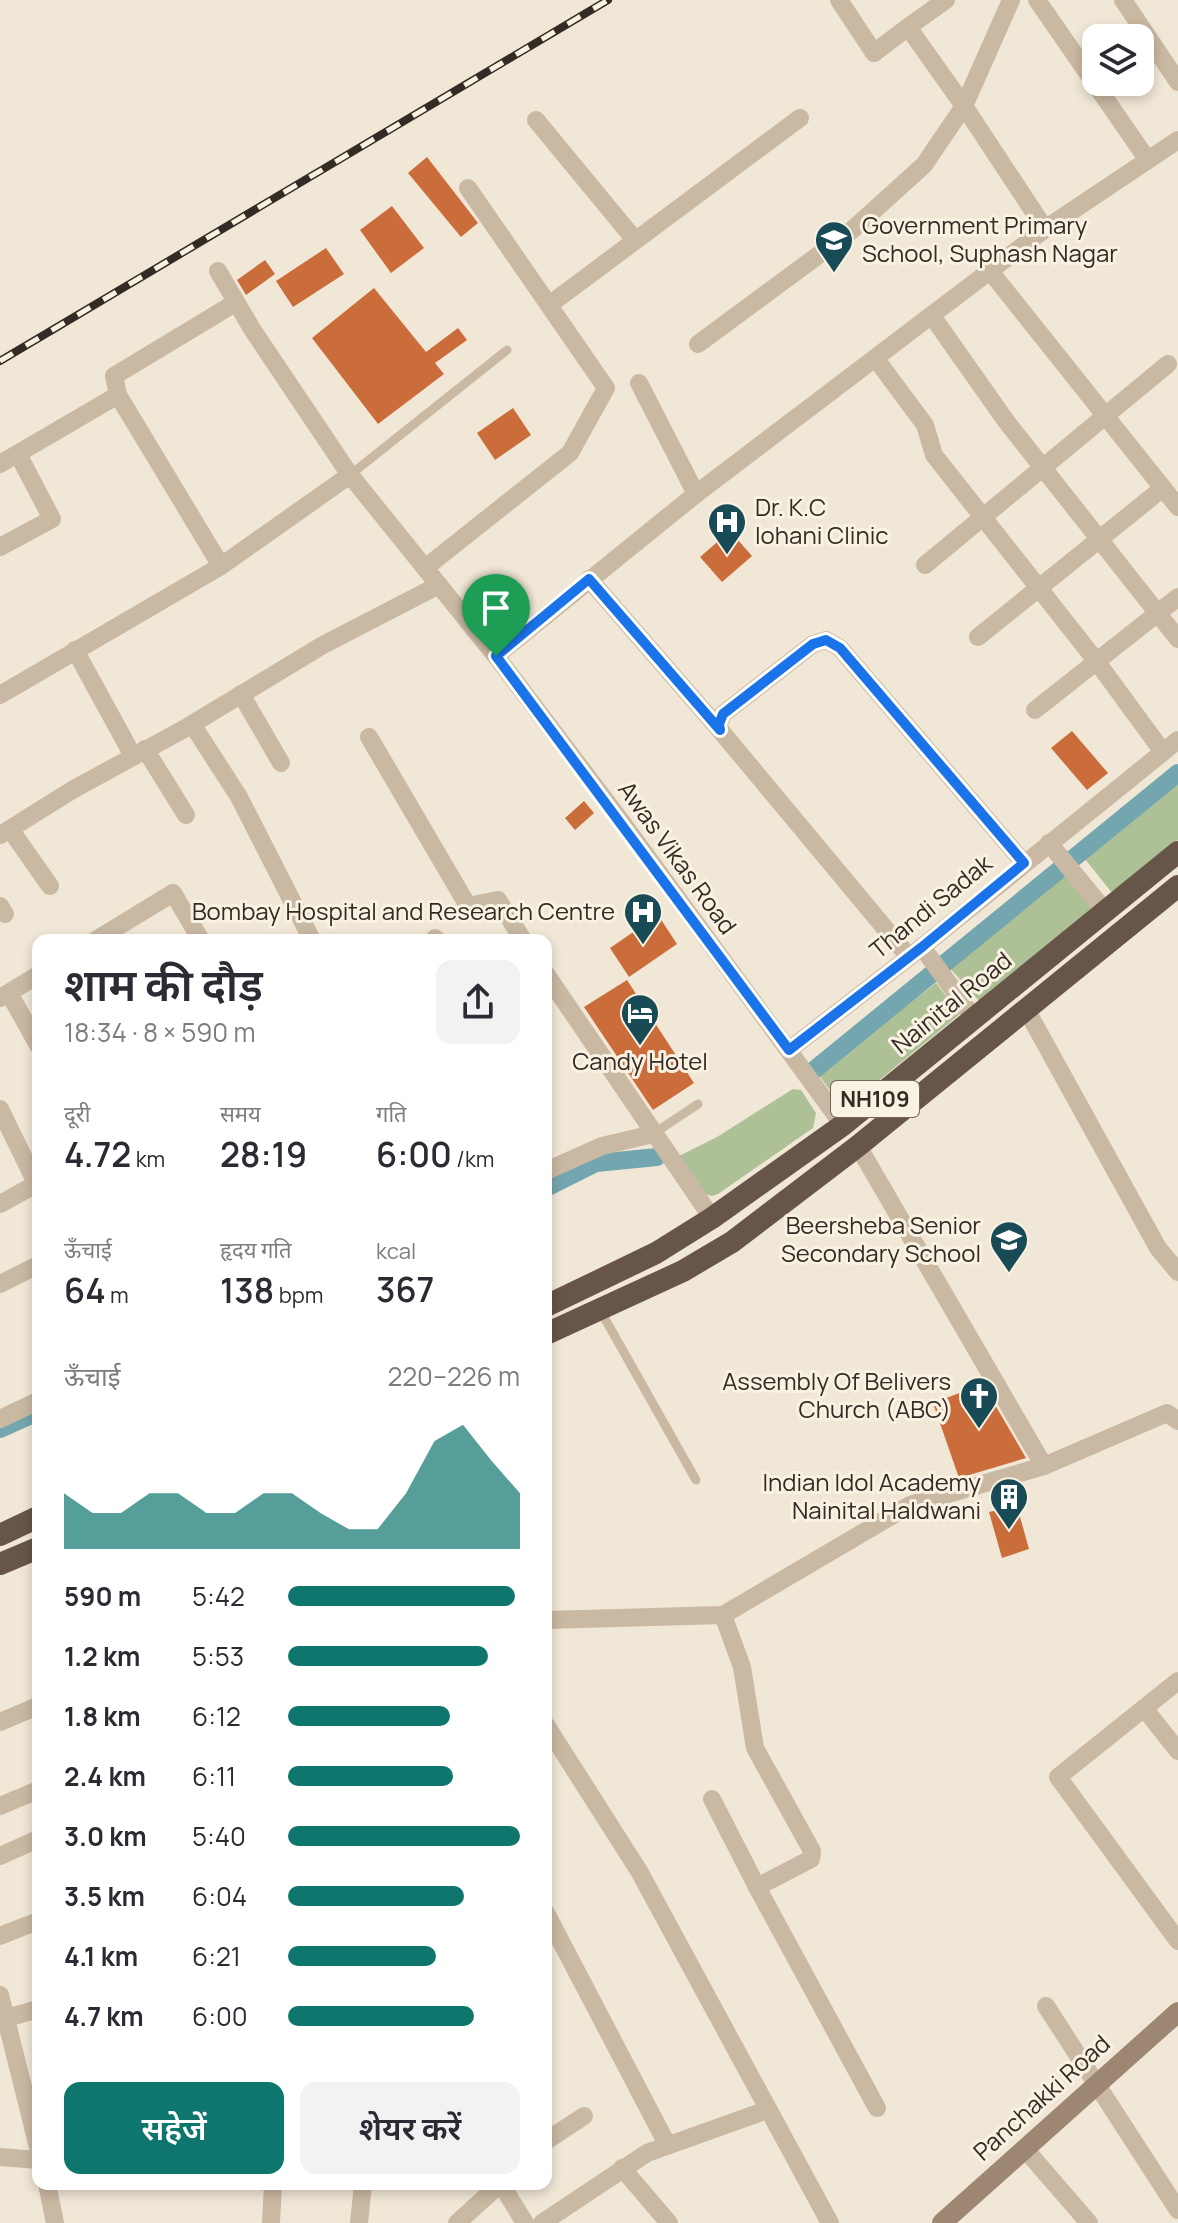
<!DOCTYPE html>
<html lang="hi">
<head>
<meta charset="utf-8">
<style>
	body { margin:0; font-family:Manrope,"Noto Sans Devanagari",sans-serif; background:#f2f2f3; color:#2b2b33; height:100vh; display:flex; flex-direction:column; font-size:30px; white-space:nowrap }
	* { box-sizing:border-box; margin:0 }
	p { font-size:26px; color:#7c7c81 }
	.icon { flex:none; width:44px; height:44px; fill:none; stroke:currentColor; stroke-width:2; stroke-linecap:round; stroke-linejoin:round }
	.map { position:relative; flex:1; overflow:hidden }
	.panel { position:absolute; left:32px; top:934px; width:520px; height:1256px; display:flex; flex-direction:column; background:#fff; border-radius:16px; box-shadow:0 4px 12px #0003 }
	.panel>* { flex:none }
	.fabs { position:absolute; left:1082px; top:24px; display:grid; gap:16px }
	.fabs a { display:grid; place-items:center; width:72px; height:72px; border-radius:16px; background:#fff; box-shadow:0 4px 12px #0003; font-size:40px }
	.pin { position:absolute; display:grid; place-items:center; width:68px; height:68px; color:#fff; margin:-82px -34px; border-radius:50% 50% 50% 0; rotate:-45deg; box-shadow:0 0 8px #0007 }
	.pin .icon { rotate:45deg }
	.round { display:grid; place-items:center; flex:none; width:84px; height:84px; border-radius:16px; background:#f2f2f3 }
	.overview { display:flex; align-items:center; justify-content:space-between; height:136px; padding:0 32px }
	h1 { font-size:44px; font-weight:600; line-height:60px }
	.metrics { display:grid; grid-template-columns:repeat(3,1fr); gap:12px; height:136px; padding:8px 32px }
	.metrics div { display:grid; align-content:center }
	.metrics b { font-size:34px; font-weight:600 }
	.metrics small { font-size:22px; font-weight:400 }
	.metrics p { font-size:22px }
	.chart { height:224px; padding:16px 32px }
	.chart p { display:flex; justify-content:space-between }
	.chart svg { width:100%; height:144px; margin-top:8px; fill:#0f766e; opacity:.7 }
	.cta { display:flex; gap:16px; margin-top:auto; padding:16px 32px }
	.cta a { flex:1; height:92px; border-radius:16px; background:#0f766e; color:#fff; font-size:32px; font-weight:600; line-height:92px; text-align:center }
	.cta a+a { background:#f2f2f3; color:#2b2b33 }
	ul { padding:0 32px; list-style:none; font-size:26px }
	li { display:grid; grid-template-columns:128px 96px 1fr; align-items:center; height:60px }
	li i { height:20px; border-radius:10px; background:#0f766e }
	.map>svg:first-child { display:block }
	.green { fill:#adc096 }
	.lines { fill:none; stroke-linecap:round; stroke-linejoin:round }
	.canal { stroke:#74a6af; stroke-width:18 }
	.building { fill:#cb6d3b }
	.service { stroke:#c9b8a2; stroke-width:9 }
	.minor { stroke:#c9b8a2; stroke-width:18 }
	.secondary { stroke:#9d8773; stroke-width:20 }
	.trunk { stroke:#665548; stroke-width:22 }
	.rail-casing { stroke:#342b25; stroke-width:8 }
	.rail { stroke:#f9f1e2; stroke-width:5; stroke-dasharray:15; stroke-linecap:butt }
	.route-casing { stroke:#fff; stroke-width:16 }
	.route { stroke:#1a73e8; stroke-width:10 }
	.labels { text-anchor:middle; stroke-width:6; stroke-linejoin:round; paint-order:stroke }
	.shield { fill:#f9f1e2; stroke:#6f665e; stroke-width:2 }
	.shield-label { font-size:22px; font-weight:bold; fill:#342b25 }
	.poi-label { font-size:24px; fill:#342b25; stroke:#f9f1e2; text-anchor:end }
	.street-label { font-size:24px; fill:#342b25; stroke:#f9f1e2 }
</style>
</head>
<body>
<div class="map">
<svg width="1178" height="2223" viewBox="0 0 1178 2223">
	<rect width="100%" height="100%" fill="#f1e7d6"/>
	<g class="green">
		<path d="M 1178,783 L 1178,840 L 1113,894 L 1085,859 Z"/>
		<path d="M 1063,871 L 1092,908 L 980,1002 L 949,967 Z"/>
		<path d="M 936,983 L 960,1014 L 844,1109 L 818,1074 Z"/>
		<path d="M 793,1089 L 801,1090 L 816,1113 L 813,1128 L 718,1194 L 712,1196 L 705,1194 L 679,1156 L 717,1137 Z"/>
	</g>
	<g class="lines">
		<g class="canal">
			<path d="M 814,1070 L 1178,773"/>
			<path d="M 546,1188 L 596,1163 L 657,1157"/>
			<path d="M 0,1429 L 38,1412"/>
		</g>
	</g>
	<g class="building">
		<path d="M 427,157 L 478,223 L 461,237 L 408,173 Z"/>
		<path d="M 392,206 L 424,248 L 391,273 L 360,230 Z"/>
		<path d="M 326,248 L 344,274 L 293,307 L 276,281 Z"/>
		<path d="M 265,260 L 275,274 L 246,295 L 237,280 Z"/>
		<path d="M 374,288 L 426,352 L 458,328 L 467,340 L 435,363 L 444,374 L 378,424 L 312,338 Z"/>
		<path d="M 513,408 L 531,435 L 495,460 L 477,433 Z"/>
		<path d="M 730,531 L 752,556 L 722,582 L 700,557 Z"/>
		<path d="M 1072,731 L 1108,773 L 1087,790 L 1051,748 Z"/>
		<path d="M 584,801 L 594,813 L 575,830 L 565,818 Z"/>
		<path d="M 658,915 L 677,944 L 629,977 L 610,948 Z"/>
		<path d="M 627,980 L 694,1083 L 653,1110 L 584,1007 Z"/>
		<path d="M 983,1384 L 1026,1458 L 959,1478 L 933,1403 Z"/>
		<path d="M 1017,1506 L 1029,1549 L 1002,1558 L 989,1512 Z"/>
	</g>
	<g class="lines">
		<g class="service">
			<path d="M 350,475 L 507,350"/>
			<path d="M 653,1134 L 698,1104"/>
			<path d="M 600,1310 L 696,1480"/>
		</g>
		<g class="minor">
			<path d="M 839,0 L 874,53 L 908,27 L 964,106 L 1045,229"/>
			<path d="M 1037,0 L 1147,159"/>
			<path d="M 1123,0 L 1178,82"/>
			<path d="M 908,27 L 946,0"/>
			<path d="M 536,120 L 635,240"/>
			<path d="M 218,271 L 252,329 L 350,475 L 496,656 L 621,821 L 843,1125"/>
			<path d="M 990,271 L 1178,507"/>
			<path d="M 549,305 L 800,118"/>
			<path d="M 932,316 L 1006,421 L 1178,639"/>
			<path d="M 698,344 L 851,231 L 924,165 L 964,106 L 1011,0"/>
			<path d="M 876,359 L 925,425 L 934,455 L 1097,662 L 1163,752"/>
			<path d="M 639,383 L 696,494"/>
			<path d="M 118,395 L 114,376 L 235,303"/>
			<path d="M 0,464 L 118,395 L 221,566"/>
			<path d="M 0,547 L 52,519 L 18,454"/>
			<path d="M 925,565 L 1168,364"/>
			<path d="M 425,568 L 570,453 L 606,388 L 468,188"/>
			<path d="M 589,579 L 720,730 L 909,957"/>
			<path d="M 978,637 L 1163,488"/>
			<path d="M 75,650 L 133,756"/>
			<path d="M 496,656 L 696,494 L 1045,229 L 1178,140"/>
			<path d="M 241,694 L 281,763"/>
			<path d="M 0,695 L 221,566 L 350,475"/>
			<path d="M 1035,710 L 1178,597"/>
			<path d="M 192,724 L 239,797 L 312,940"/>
			<path d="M 720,730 L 719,724 L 723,714 L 813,644 L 826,640 L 840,648 L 1024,863"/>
			<path d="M 369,737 L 468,906 L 498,900 L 523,940"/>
			<path d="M 145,749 L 186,815"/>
			<path d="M 10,829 L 50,886"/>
			<path d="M 0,835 L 74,789 L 184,729 L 323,645 L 439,585"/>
			<path d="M 1049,843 L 1105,911"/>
			<path d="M 0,906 L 5,914"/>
			<path d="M 435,938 L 437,940"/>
			<path d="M 96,940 L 173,893 L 201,940"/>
			<path d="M 922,947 L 974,1018"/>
			<path d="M 546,974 L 712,1218"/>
			<path d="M 9,993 L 38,1045"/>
			<path d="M 0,998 L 38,975"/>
			<path d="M 1026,1009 L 1158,1248 L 1178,1272"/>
			<path d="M 789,1050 L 922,947 L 1178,740"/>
			<path d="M 0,1109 L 38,1187"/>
			<path d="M 546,1171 L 602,1146 L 653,1134"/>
			<path d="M 0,1204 L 38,1183"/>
			<path d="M 0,1284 L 38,1265"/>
			<path d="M 0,1419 L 38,1401"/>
			<path d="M 1044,1466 L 1167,1413 L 1178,1421"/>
			<path d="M 723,1615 L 742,1667 L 755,1748 L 812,1851 L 811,1859 L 757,1887 L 877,2108"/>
			<path d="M 546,1620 L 723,1615 L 910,1505 L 1044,1466 L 858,1146"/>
			<path d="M 1178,1681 L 1058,1777 L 1178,1941"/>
			<path d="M 1144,1708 L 1178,1751"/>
			<path d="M 0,1722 L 38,1706"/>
			<path d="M 546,1725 L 639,1871 L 830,2223"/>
			<path d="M 712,1799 L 757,1887"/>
			<path d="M 0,1806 L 38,1790"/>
			<path d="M 0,1856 L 38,1839"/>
			<path d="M 546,1913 L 667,2144"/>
			<path d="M 0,1936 L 38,1921"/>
			<path d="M 0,1995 L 38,2147"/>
			<path d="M 1046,2006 L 1178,2210"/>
			<path d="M 7,2018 L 38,2009"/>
			<path d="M 546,2141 L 584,2116"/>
			<path d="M 1025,2149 L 1089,2223"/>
			<path d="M 0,2157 L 38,2160"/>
			<path d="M 622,2168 L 669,2223"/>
			<path d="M 47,2184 L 55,2223"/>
			<path d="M 501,2184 L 525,2223"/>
			<path d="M 271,2223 L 273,2184"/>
			<path d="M 359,2223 L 363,2184"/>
			<path d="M 457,2223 L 500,2184"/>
			<path d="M 542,2223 L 647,2153 L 767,2110"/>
		</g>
		<path class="secondary" d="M 942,2223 L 1178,2012"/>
		<g class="trunk">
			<path d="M 546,1306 L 656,1253 L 712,1218 L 843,1125 L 1178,852"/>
			<path d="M 546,1334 L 683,1271 L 732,1242 L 858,1146 L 1178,886"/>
			<path d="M 0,1535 L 38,1517"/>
			<path d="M 0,1564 L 38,1548"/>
		</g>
		<defs>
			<path id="rail" d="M 0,361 L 608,0"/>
		</defs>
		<use href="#rail" class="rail-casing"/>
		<use href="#rail" class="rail"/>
	</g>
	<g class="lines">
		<defs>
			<path id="route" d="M 589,579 L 720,730 L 719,724 L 723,714 L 813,644 L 826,640 L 840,648 L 1024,863 L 922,947 L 789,1050 L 496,656 Z"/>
		</defs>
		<use href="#route" class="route-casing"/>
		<use href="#route" class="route"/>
	</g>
	<defs>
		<symbol id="school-pin" viewBox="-11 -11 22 30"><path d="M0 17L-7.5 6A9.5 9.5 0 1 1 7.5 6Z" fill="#194b56" stroke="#f9f1e2"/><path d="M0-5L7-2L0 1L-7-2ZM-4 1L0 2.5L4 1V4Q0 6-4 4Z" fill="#fff"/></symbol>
		<symbol id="hospital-pin" viewBox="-11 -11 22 30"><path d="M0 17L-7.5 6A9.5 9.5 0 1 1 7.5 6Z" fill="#194b56" stroke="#f9f1e2"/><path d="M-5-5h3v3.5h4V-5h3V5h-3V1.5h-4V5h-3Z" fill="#fff"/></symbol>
		<symbol id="hotel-pin" viewBox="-11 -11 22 30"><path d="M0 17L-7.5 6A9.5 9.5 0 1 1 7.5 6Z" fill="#194b56" stroke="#f9f1e2"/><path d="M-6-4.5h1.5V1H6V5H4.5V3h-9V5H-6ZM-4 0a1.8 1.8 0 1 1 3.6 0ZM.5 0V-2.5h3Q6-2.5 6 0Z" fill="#fff"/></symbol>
		<symbol id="church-pin" viewBox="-11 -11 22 30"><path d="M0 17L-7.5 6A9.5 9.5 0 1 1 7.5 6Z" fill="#194b56" stroke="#f9f1e2"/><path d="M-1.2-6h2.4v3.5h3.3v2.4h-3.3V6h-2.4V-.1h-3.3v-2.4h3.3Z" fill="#fff"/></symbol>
		<symbol id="building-pin" viewBox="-11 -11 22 30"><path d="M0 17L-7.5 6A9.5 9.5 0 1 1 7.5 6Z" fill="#194b56" stroke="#f9f1e2"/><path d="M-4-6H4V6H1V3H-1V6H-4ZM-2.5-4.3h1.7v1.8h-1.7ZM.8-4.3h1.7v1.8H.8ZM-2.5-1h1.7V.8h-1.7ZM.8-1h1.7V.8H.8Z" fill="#fff"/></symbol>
	</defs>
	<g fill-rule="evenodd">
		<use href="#school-pin" x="812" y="218" width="44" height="60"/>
		<use href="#hospital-pin" x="705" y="500" width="44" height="60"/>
		<use href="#hospital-pin" x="621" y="890" width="44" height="60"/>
		<use href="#hotel-pin" x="618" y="991" width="44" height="60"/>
		<use href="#school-pin" x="987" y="1218" width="44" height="60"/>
		<use href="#church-pin" x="957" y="1374" width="44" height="60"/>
		<use href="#building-pin" x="987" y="1475" width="44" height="60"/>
	</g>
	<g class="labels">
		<rect class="shield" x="831" y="1081" width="88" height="36" rx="6"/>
		<g class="shield-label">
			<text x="875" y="1107">NH109</text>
		</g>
		<g class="poi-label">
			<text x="862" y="234" text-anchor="start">Government Primary<tspan x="862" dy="28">School, Suphash Nagar</tspan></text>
			<text x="755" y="516" text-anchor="start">Dr. K.C<tspan x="755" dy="28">lohani Clinic</tspan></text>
			<text x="615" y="920">Bombay Hospital and Research Centre</text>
			<text x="640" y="1070" text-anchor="middle">Candy Hotel</text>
			<text x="981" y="1234">Beersheba Senior<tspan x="981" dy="28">Secondary School</tspan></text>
			<text x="951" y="1390">Assembly Of Belivers<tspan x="951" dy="28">Church (ABC)</tspan></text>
			<text x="981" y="1491">Indian Idol Academy<tspan x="981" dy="28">Nainital Haldwani</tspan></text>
		</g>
		<g class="street-label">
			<text transform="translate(677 858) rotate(54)" y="8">Awas Vikas Road</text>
			<text transform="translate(931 907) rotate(-39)" y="8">Thandi Sadak</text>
			<text transform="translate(952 1003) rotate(-39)" y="8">Nainital Road</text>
			<text transform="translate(1042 2098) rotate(-42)" y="8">Panchakki Road</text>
		</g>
	</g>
</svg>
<div class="fabs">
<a><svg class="icon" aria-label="layers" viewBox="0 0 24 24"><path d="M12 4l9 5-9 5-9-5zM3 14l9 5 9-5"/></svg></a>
</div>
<div class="pin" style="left:496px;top:656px;background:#1e9e55"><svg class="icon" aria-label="arrive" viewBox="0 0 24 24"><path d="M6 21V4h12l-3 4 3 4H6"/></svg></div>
<section class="panel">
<div class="overview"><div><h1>शाम की दौड़</h1><p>18:34 · 8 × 590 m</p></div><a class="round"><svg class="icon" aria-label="share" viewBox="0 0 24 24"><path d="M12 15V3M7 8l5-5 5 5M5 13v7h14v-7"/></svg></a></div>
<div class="metrics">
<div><p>दूरी</p><b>4.72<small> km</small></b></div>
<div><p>समय</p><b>28:19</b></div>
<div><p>गति</p><b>6:00<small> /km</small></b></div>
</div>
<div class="metrics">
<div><p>ऊँचाई</p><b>64<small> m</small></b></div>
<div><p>हृदय गति</p><b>138<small> bpm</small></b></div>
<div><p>kcal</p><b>367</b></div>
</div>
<div class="chart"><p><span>ऊँचाई</span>220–226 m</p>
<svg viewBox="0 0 160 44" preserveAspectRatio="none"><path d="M0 44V27L10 33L20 33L30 27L40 27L50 33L60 33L70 27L80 27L90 33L100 38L110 38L120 27L130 11L140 6L150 17L160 27V44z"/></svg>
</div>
<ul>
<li><b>590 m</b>5:42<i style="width:98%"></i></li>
<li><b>1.2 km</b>5:53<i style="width:86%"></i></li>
<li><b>1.8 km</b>6:12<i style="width:70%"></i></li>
<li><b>2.4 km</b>6:11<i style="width:71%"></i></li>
<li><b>3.0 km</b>5:40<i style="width:100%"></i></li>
<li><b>3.5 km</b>6:04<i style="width:76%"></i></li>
<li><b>4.1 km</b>6:21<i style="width:64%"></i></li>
<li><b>4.7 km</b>6:00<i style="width:80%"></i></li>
</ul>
<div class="cta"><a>सहेजें</a><a>शेयर करें</a></div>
</section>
</div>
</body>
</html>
